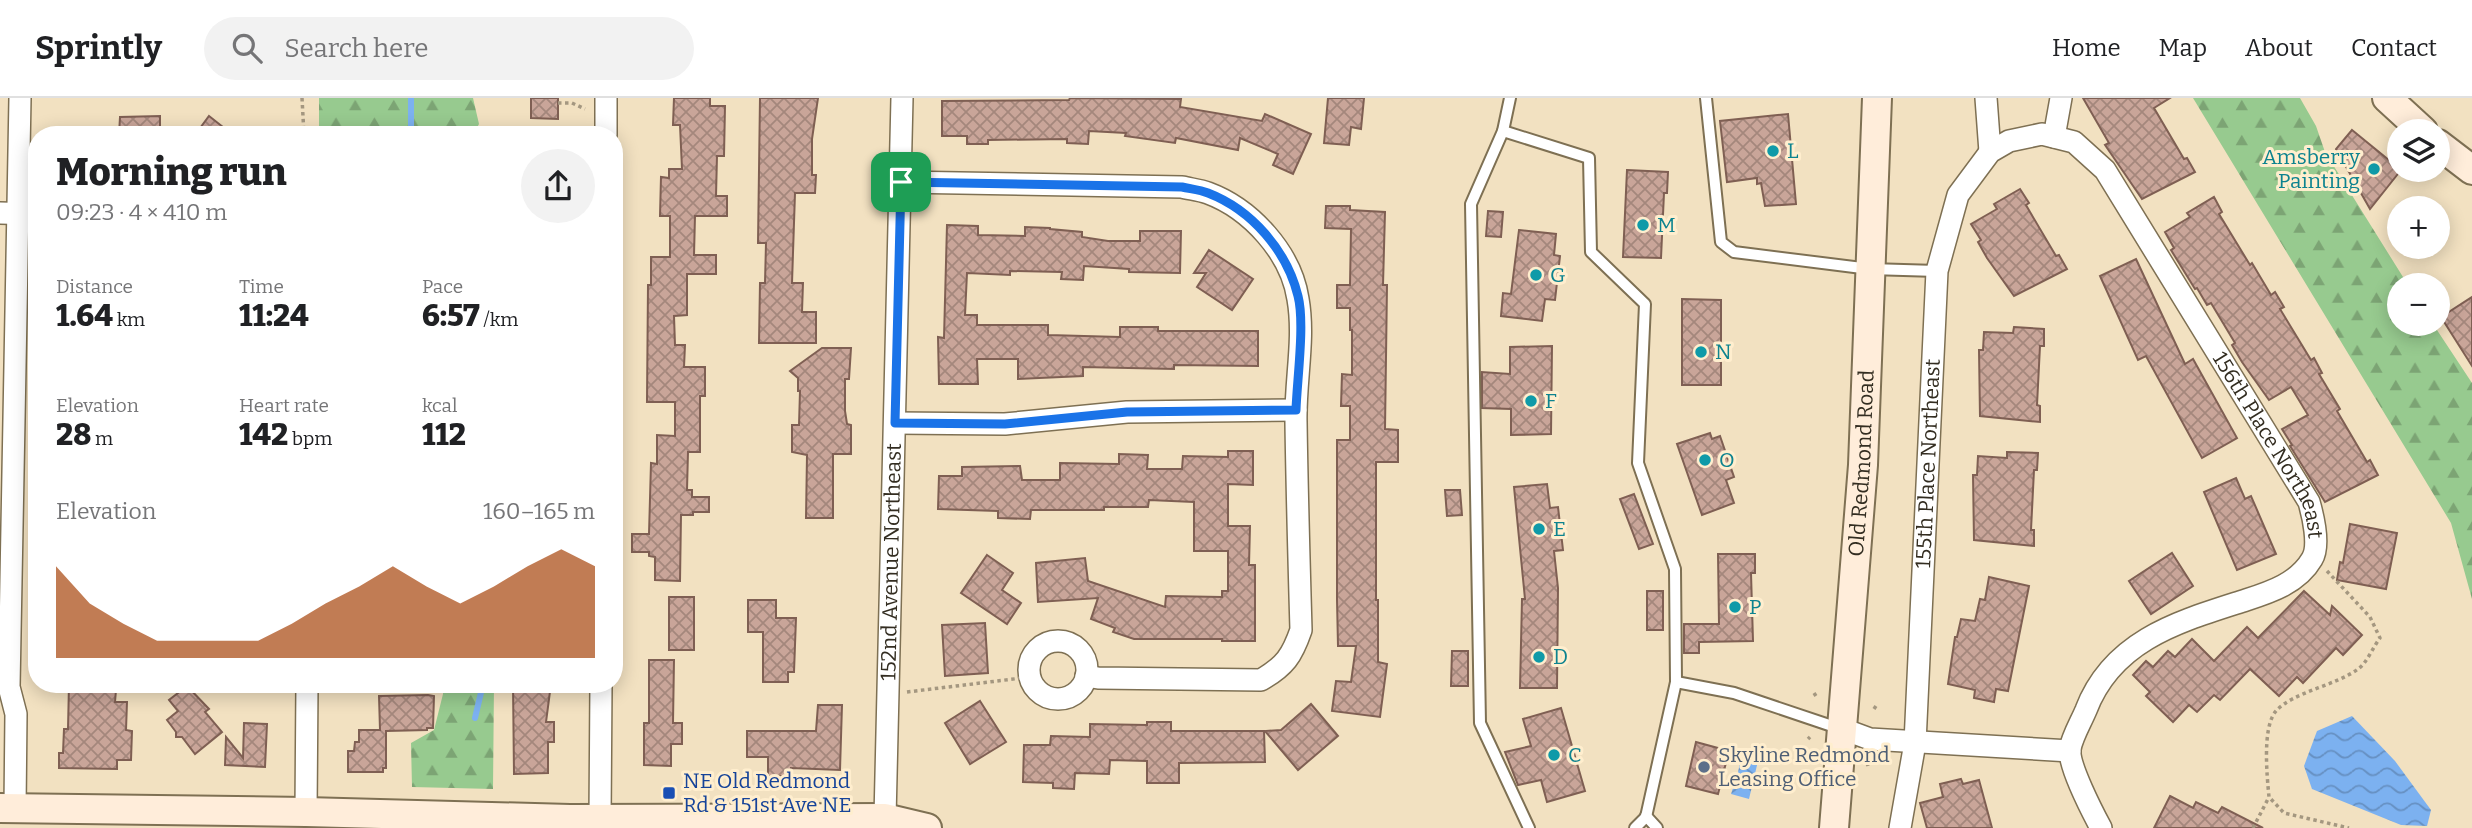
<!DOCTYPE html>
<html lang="en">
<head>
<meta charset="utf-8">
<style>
	body { margin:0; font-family:Bitter,serif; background:#f2f2f2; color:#202124; height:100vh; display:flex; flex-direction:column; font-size:26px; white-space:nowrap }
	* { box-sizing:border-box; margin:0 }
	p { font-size:23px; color:#757577 }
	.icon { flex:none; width:38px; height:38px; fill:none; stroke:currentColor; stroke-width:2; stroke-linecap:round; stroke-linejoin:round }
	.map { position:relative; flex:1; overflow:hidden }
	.panel { position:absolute; left:28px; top:28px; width:595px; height:567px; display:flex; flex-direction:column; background:#fff; border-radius:28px; box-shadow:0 4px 18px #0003 }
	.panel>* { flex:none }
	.fabs { position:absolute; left:2387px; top:21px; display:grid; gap:14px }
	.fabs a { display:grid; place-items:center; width:63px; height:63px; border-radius:50%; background:#fff; box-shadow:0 4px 18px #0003; font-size:35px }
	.pin { position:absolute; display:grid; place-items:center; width:60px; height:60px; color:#fff; margin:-30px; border-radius:14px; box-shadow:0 4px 10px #0006 }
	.round { display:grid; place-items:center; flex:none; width:74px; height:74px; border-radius:37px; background:#f2f2f2 }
	.headline { display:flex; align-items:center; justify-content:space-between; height:119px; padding:0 28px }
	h1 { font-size:38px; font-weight:800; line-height:52px }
	.figures { display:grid; grid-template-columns:repeat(3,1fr); gap:10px; height:119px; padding:7px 28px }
	.figures div { display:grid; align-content:center }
	.figures b { font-size:30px; font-weight:800 }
	.figures small { font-size:19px; font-weight:400 }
	.figures p { font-size:19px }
	.chart { height:196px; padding:14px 28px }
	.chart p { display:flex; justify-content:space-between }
	.chart svg { width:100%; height:126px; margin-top:7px; fill:#a8450c; opacity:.7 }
	header { display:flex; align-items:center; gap:42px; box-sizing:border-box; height:98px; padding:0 35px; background:#fff; border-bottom:2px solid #e0e0e0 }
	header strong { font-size:33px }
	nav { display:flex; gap:38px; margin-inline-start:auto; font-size:24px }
	.search { width:490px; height:63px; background:#f2f2f2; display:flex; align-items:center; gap:18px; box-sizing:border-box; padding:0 24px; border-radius:38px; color:#757577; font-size:26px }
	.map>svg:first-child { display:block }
	.forest { fill:url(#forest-firs) }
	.water { fill:url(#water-waves) }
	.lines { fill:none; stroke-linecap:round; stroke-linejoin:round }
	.stream { stroke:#7cb1f0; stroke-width:6 }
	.building { fill:url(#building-cross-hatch); stroke:#7f5f53; stroke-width:2 }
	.lane-casing { stroke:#7e7053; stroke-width:14 }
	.street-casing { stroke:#7e7053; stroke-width:24 }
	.secondary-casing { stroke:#7e7053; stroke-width:32 }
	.path { stroke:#a49780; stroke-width:3.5; stroke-dasharray:3.5 3.5; stroke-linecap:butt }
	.lane { stroke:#fff; stroke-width:10 }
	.street { stroke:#fff; stroke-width:21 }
	.secondary { stroke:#ffedda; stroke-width:28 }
	.route-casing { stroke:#fff; stroke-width:14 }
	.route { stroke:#1a73e8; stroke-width:9 }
	.culture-dot { fill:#0f9aa8; stroke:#ffeece; stroke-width:2.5 }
	.service-dot { fill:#5c6f8a; stroke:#ffeece; stroke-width:2.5 }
	.transit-dot { fill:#1a4fb4; stroke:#ffeece; stroke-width:2.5 }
	.labels { text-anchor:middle; stroke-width:6; stroke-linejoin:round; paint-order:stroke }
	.culture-label { font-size:21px; fill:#0d838f; stroke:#ffeece; text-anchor:start }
	.street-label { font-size:21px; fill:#332d21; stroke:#ffeece }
	.service-label { font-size:21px; fill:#4e5e75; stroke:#ffeece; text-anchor:start }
	.transit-label { font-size:21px; fill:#164399; stroke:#ffeece; text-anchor:start }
</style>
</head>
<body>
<header>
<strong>Sprintly</strong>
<div class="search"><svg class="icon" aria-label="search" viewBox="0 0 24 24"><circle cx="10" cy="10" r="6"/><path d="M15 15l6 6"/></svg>Search here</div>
<nav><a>Home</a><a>Map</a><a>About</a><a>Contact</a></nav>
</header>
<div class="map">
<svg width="2472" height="730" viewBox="0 0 2472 730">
	<defs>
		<pattern id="forest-firs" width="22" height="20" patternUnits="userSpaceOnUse" patternTransform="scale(1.75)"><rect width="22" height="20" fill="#97ca8f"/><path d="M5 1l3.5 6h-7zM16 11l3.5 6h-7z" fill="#7ca474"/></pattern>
		<pattern id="water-waves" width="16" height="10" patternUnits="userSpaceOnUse" patternTransform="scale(1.75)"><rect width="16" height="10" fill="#7cb1f0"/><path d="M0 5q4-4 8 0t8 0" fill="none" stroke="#6690c2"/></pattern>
		<pattern id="building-cross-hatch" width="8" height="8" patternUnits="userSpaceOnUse" patternTransform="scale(1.75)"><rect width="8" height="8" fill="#c9a599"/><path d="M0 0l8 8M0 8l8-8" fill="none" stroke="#a4877c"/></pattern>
	</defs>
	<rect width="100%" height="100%" fill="#f2e1c1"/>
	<g class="forest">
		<path d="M 319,0 L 473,0 L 479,26 L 473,37 L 319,37 Z"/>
		<path d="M 2193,0 L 2300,0 L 2316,28 L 2325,54 L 2408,187 L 2399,187 L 2399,226 L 2433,226 L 2472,285 L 2472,501 L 2451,425 Z"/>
		<path d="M 443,586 L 494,586 L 493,691 L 412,689 L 411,645 L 434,632 L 443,596 Z"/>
	</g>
	<g class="water">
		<path d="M 2352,618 L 2395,663 L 2431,712 L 2427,728 L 2401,727 L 2312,691 L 2304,668 L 2317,633 Z"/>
		<path d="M 1741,659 L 1758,663 L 1749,701 L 1731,696 L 1733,690 L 1735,690 Z"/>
	</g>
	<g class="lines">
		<g class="stream">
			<path d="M 411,0 L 411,37"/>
			<path d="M 475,620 L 483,586"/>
		</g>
	</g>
	<g class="building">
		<path d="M 531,0 L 558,0 L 558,21 L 531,20 Z"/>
		<path d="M 674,0 L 710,0 L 710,8 L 725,8 L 724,58 L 717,58 L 716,98 L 727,98 L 727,118 L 695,118 L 694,157 L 716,157 L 716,176 L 687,176 L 687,217 L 674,218 L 675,247 L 685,247 L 684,269 L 705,269 L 705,298 L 700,298 L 700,354 L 688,354 L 687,392 L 692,392 L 692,399 L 709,399 L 709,414 L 693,414 L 693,417 L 681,417 L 680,483 L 655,482 L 655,459 L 649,458 L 649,454 L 632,454 L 632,436 L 649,436 L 651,365 L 657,366 L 657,337 L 675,338 L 675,304 L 647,304 L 648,187 L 651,187 L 651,159 L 670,159 L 670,118 L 660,118 L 661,79 L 669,80 L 669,71 L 682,71 L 680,27 L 673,27 Z"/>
		<path d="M 760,0 L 818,0 L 812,41 L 812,77 L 816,77 L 815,95 L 795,95 L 792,185 L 803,185 L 802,214 L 816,214 L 816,245 L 759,245 L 760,185 L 765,185 L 766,145 L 758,145 Z"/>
		<path d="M 1070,0 L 1181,1 L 1180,9 L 1262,23 L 1265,16 L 1311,36 L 1293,76 L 1273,67 L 1278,56 L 1240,40 L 1238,52 L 1176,40 L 1175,45 L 1125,38 L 1126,35 L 1089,33 L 1088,46 L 1067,45 L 1067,41 L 988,42 L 988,46 L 967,46 L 967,38 L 942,38 L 942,3 L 1069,2 Z"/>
		<path d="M 1328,0 L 1364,0 L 1361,31 L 1351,29 L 1349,47 L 1324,45 Z"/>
		<path d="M 2083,0 L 2170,0 L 2154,10 L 2184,61 L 2187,60 L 2195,74 L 2142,101 L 2105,47 L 2109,45 Z"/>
		<path d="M 1788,16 L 1796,106 L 1765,108 L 1761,85 L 1757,86 L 1757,80 L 1727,84 L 1720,23 Z"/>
		<path d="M 160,18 L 160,37 L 119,37 L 120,19 Z"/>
		<path d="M 209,18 L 233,37 L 195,37 Z"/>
		<path d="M 2352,32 L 2401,72 L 2370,111 L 2336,51 Z"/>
		<path d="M 1627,72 L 1668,74 L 1667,95 L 1664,95 L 1661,160 L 1623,159 Z"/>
		<path d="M 2020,91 L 2029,105 L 2026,107 L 2030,114 L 2056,158 L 2059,157 L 2067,171 L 2014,198 L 1987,160 L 1978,144 L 1981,142 L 1971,126 L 1997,111 L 1994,106 Z"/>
		<path d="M 2214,99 L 2222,114 L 2219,116 L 2250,167 L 2252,165 L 2271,197 L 2275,194 L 2284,209 L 2280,211 L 2311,262 L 2314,260 L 2322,275 L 2319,276 L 2340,311 L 2337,313 L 2367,364 L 2370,362 L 2378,377 L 2325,404 L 2290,348 L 2292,347 L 2282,331 L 2308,317 L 2291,289 L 2269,302 L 2242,264 L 2232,247 L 2235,245 L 2211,205 L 2207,207 L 2197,190 L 2195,191 L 2171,152 L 2174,150 L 2165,134 L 2190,119 L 2187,115 Z"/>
		<path d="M 1326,108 L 1350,108 L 1350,112 L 1385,114 L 1383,187 L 1387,187 L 1385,331 L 1398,332 L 1398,364 L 1376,364 L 1376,502 L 1378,502 L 1378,564 L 1387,566 L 1380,619 L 1332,613 L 1336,583 L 1351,584 L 1356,548 L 1338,548 L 1337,502 L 1337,342 L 1350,342 L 1350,308 L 1341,308 L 1342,276 L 1352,277 L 1352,232 L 1350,232 L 1350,210 L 1337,210 L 1337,187 L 1350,187 L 1351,131 L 1325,130 Z"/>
		<path d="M 1488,113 L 1503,114 L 1501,139 L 1486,138 Z"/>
		<path d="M 947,127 L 978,128 L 978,137 L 1025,138 L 1025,129 L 1050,130 L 1050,131 L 1082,134 L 1082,139 L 1108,143 L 1140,143 L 1140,133 L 1181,133 L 1180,175 L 1129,174 L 1129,171 L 1084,168 L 1083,182 L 1061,181 L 1062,174 L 1010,173 L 1010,177 L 967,175 L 965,217 L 977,217 L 977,227 L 1048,227 L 1048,237 L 1120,239 L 1120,229 L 1158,229 L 1158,233 L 1258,233 L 1258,268 L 1174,267 L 1174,271 L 1083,269 L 1083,278 L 1018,281 L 1018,261 L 977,261 L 978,286 L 939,286 L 938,239 L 944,240 Z"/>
		<path d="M 1519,132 L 1556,136 L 1554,157 L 1560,158 L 1555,202 L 1545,201 L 1542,223 L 1501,218 L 1503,195 L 1511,196 Z"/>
		<path d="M 1209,152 L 1253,181 L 1232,212 L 1197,189 L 1206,175 L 1194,175 Z"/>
		<path d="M 2136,161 L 2185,266 L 2193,261 L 2237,340 L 2202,360 L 2146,258 L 2138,262 L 2100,178 Z"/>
		<path d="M 2472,199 L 2472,268 L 2441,219 Z"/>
		<path d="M 1682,201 L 1721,202 L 1721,287 L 1682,287 Z"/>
		<path d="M 2014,229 L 2044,231 L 2044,248 L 2040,248 L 2037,307 L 2040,308 L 2040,324 L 1980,318 L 1979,252 L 1983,252 L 1984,234 L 2013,235 Z"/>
		<path d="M 1552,248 L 1551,336 L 1511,337 L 1511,311 L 1482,310 L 1482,274 L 1510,276 L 1510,249 Z"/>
		<path d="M 822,250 L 851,250 L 849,281 L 845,281 L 845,313 L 847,326 L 851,327 L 851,356 L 833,356 L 833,420 L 806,420 L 807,357 L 792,354 L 792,327 L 799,327 L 800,293 L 798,293 L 798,280 L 790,273 Z"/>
		<path d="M 1710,335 L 1712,341 L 1720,338 L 1734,379 L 1726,382 L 1734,405 L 1702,417 L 1677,346 Z"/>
		<path d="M 1228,353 L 1253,353 L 1253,387 L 1228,386 L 1228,428 L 1250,428 L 1249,467 L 1255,467 L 1255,543 L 1222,543 L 1222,541 L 1134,541 L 1113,534 L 1115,530 L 1091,521 L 1098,500 L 1038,504 L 1036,465 L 1085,460 L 1088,483 L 1165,509 L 1166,498 L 1222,499 L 1222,493 L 1228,493 L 1228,453 L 1194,453 L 1194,404 L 1149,402 L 1148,409 L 1104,409 L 1104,412 L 1031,412 L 1030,421 L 998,420 L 998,413 L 938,411 L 939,378 L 962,378 L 962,369 L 1020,368 L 1022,382 L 1060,382 L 1060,365 L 1119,366 L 1119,356 L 1148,357 L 1147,371 L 1182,371 L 1183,358 L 1228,359 Z"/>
		<path d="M 2007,354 L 2038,355 L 2037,372 L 2034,372 L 2031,432 L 2034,432 L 2034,448 L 1974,442 L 1973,377 L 1977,377 L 1978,358 L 2007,360 Z"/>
		<path d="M 2236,380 L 2245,401 L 2251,398 L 2276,456 L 2237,472 L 2204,394 Z"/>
		<path d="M 1547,386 L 1550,410 L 1558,409 L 1563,452 L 1554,453 L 1558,490 L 1557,590 L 1520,590 L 1522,501 L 1525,501 L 1514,389 Z"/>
		<path d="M 1445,392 L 1460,392 L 1462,417 L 1447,418 Z"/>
		<path d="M 1634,396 L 1653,446 L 1639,451 L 1620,401 Z"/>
		<path d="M 2350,426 L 2397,435 L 2386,491 L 2337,482 L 2340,464 L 2343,465 Z"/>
		<path d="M 2172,455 L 2193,488 L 2151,516 L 2129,483 Z"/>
		<path d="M 1718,456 L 1755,456 L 1755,475 L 1751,475 L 1753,543 L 1699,544 L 1699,555 L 1684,555 L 1684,526 L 1719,526 Z"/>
		<path d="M 987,457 L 1013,475 L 1002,492 L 1021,505 L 1007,526 L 961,495 Z"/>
		<path d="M 1989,479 L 2029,488 L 2008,593 L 1996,591 L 1994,604 L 1974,600 L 1975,592 L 1948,586 L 1955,539 L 1957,539 L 1961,521 L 1975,523 L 1980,501 L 1985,502 Z"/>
		<rect x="1647" y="493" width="16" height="39"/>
		<path d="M 2304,493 L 2330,517 L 2332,508 L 2362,537 L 2343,557 L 2336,550 L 2303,585 L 2297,579 L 2279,598 L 2250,571 L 2220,602 L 2214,597 L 2197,614 L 2189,607 L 2173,624 L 2146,598 L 2150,594 L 2133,577 L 2146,563 L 2153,569 L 2168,553 L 2175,559 L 2192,541 L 2214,563 L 2247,529 L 2258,540 Z"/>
		<rect x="669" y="499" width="25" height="53"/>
		<path d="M 748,502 L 776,502 L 776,520 L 796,520 L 794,574 L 788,574 L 788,584 L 763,584 L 763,534 L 748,534 Z"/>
		<path d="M 985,525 L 988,575 L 945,578 L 942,527 Z"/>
		<path d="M 1452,553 L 1468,553 L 1468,588 L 1451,588 Z"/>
		<path d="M 649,562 L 674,562 L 673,625 L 682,625 L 682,646 L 671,646 L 671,668 L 644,667 L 644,625 L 649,625 Z"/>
		<path d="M 69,586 L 109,586 L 109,592 L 116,592 L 115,604 L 127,604 L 126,632 L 132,633 L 131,662 L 117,662 L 117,671 L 59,670 L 59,655 L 63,655 L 64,631 L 68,631 Z"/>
		<path d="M 513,586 L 551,586 L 546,624 L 554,624 L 554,644 L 548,644 L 548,675 L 514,676 Z"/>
		<path d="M 187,588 L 209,611 L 205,614 L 222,634 L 195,656 L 182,639 L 176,639 L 176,634 L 167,622 L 178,613 L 169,602 Z"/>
		<path d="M 428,597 L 434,598 L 433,630 L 427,630 L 427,632 L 386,633 L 386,670 L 383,670 L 383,674 L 348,674 L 348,653 L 354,653 L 355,644 L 359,644 L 359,632 L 380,632 L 379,598 Z"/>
		<path d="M 980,603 L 1006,644 L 970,666 L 945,625 Z"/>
		<path d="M 1311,606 L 1338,638 L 1298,672 L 1265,633 L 1281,632 Z"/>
		<path d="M 818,607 L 842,607 L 840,672 L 791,670 L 791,678 L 768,678 L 768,659 L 747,659 L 747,633 L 816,633 Z"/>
		<path d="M 1561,610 L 1585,693 L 1547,704 L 1541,682 L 1518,687 L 1505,654 L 1531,648 L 1523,621 Z"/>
		<path d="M 1147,624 L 1171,624 L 1171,633 L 1264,633 L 1265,664 L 1179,665 L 1179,685 L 1147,685 L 1147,663 L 1110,662 L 1109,676 L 1075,675 L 1074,691 L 1053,690 L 1053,685 L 1023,684 L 1024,647 L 1050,647 L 1051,638 L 1090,639 L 1090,626 L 1147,627 Z"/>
		<path d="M 244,625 L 267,626 L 265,669 L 225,667 L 226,639 L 243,660 Z"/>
		<path d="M 1696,644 L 1729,653 L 1718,696 L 1686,688 Z"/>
		<path d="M 1961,681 L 1963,686 L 1979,682 L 1992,730 L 1927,730 L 1920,705 L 1943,699 L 1940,686 Z"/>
		<path d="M 2170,698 L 2193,710 L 2196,704 L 2218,715 L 2222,709 L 2263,730 L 2154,730 Z"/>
	</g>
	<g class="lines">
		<defs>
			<g id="lane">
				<path d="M 1510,0 L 1503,33 L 1471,106 L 1480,625 L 1529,730"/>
				<path d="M 1706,0 L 1721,144 L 1734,154 L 1870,171 L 1937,173"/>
				<path d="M 1503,33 L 1589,60 L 1591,154 L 1645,206 L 1638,365 L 1675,471 L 1676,584 L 1646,719 L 1635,730"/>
				<path d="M 1676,584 L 1734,595 L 1841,631"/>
				<path d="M 1646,718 L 1657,730"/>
			</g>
			<g id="street">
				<path d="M 1986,0 L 1990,54"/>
				<path d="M 606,37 L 606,0"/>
				<path d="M 2054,39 L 2061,0"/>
				<path d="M 901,84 L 1182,89 C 1190,91 1200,92 1208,95 C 1251,111 1291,155 1298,201 C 1305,241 1295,283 1296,324 C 1297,393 1299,463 1301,532 C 1292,558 1285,568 1261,582 L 1098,580 L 1086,578"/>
				<path d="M 0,115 L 37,116"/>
				<path d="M 895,325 L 1005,326 L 1127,314 L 1296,312"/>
				<circle cx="1058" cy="572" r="29"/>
				<path d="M 1843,631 L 1870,641 L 2070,653"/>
				<path d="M 15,710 L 16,616 L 9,589 L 20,0"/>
				<path d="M 306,714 L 307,586"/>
				<path id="s1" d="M 885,720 L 902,0"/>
				<path d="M 600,721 L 601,586"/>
				<path id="s2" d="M 1900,730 L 1915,645 L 1937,173 L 1958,97 L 1990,54 L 2009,43 L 2042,36 L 2074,44 L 2105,72 L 2309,404 C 2313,418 2320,448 2312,461 C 2298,485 2271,494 2246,502 C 2181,523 2113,541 2086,612 C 2081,624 2072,639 2070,651 C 2068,667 2093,715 2101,730"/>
			</g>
			<g id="secondary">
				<path d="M 2387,0 L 2423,33"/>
				<path d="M 2438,46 L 2472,72"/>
				<path d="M 0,710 L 306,714 L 570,721 L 885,720 L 927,730"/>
				<path id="s3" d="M 1834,730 L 1863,367 L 1877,0"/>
			</g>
		</defs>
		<use href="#lane" class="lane-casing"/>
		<use href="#street" class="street-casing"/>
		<use href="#secondary" class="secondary-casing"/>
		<g class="path">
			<path d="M 302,0 L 304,37"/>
			<path d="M 558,5 L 572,5 L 585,11"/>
			<path d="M 2327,473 L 2370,519 L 2380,540 C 2373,549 2367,565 2358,571 C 2337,587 2293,594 2276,613 C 2262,629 2267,678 2269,699 L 2284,715 L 2349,730"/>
			<path d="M 907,594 L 1030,579"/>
			<path d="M 1814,595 L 1816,598"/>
			<path d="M 1874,611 L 1876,608"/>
			<path d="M 1808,641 L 1810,639"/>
			<path d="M 1867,665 L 1868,668"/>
			<path d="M 2253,730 L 2269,699"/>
		</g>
		<use href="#lane" class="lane"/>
		<use href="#street" class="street"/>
		<use href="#secondary" class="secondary"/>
	</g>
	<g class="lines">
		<defs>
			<path id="route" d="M 901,84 L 1182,89 C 1191,91 1200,92 1208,95 C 1252,112 1287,153 1298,198 C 1305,225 1297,282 1296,312 L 1127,314 L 1005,326 L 895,325 Z"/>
		</defs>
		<use href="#route" class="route-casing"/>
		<use href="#route" class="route"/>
	</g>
	<g class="culture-dot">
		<circle cx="1773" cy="53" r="7"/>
		<circle cx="2374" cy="71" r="7"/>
		<circle cx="1643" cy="127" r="7"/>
		<circle cx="1536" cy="177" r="7"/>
		<circle cx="1701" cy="254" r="7"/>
		<circle cx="1531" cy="303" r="7"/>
		<circle cx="1705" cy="362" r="7"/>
		<circle cx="1539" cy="431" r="7"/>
		<circle cx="1735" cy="509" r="7"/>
		<circle cx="1539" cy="559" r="7"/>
		<circle cx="1554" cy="657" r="7"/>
	</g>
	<circle class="service-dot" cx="1704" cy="669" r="7"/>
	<rect class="transit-dot" x="662" y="688" width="14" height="14" rx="3.5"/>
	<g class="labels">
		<g class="culture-label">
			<text x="1787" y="60">L</text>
			<text x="2360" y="66" text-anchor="end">Amsberry<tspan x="2360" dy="24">Painting</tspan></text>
			<text x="1657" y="134">M</text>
			<text x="1550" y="184">G</text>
			<text x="1715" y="261">N</text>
			<text x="1545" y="310">F</text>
			<text x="1719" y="369">O</text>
			<text x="1553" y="438">E</text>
			<text x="1749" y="516">P</text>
			<text x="1553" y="566">D</text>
			<text x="1568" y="664">C</text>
		</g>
		<g class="street-label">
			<text dy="7" stroke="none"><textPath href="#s2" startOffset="1143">156th Place Northeast</textPath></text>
			<text dy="7" stroke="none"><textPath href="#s3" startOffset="366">Old Redmond Road</textPath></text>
			<text dy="7" stroke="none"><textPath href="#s2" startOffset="366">155th Place Northeast</textPath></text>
			<text dy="7" stroke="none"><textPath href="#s1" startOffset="256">152nd Avenue Northeast</textPath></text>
		</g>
		<g class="service-label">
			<text x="1718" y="664">Skyline Redmond<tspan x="1718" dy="24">Leasing Office</tspan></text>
		</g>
		<g class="transit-label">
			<text x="683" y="690">NE Old Redmond<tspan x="683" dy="24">Rd &amp; 151st Ave NE</tspan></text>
		</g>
	</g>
</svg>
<div class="fabs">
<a><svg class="icon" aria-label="layers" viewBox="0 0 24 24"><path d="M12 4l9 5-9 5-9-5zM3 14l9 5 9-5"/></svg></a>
<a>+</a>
<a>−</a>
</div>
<div class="pin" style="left:901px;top:84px;background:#1e9e55"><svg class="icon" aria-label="arrive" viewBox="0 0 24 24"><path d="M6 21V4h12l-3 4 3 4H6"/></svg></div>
<section class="panel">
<div class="headline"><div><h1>Morning run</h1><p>09:23 · 4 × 410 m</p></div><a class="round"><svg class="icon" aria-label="share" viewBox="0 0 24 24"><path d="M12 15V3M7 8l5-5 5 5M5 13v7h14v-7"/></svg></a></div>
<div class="figures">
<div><p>Distance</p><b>1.64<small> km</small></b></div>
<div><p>Time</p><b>11:24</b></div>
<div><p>Pace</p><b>6:57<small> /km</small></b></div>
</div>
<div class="figures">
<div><p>Elevation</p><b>28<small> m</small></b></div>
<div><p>Heart rate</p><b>142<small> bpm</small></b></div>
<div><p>kcal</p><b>112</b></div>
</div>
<div class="chart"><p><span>Elevation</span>160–165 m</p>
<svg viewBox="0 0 160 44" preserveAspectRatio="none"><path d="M0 44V12L10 25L20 32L30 38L40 38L50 38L60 38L70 32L80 25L90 19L100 12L110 19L120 25L130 19L140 12L150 6L160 12V44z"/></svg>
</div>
</section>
</div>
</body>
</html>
